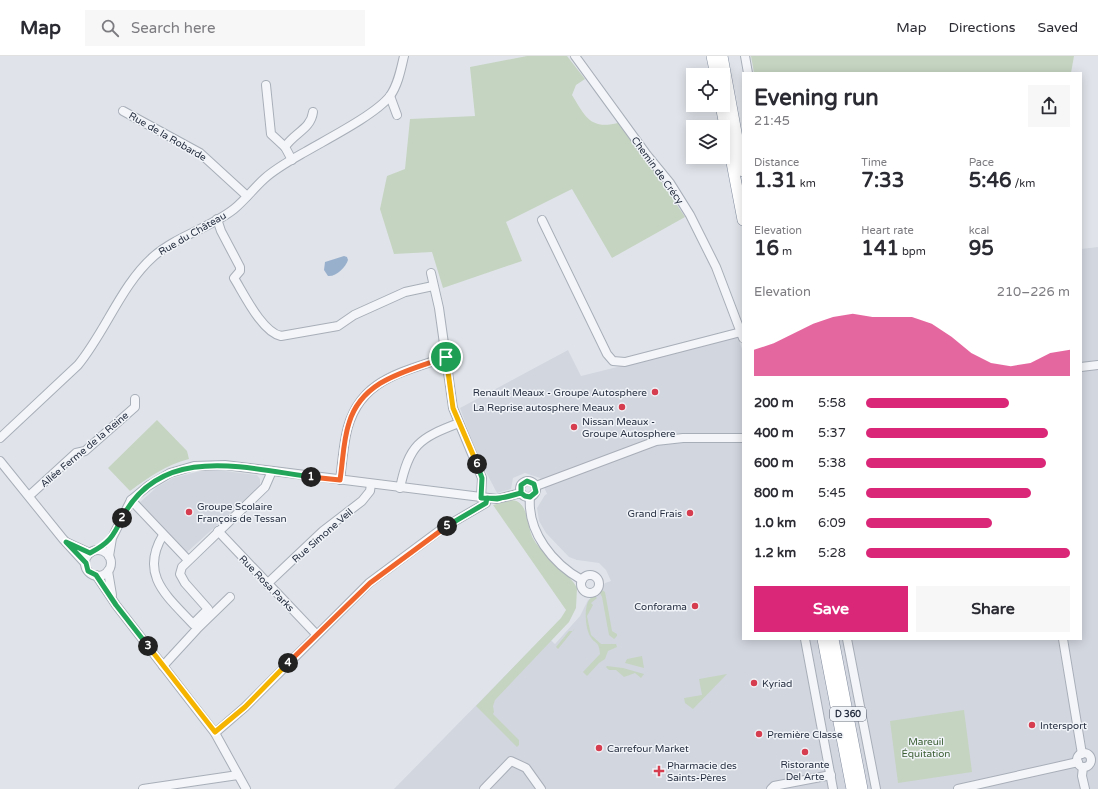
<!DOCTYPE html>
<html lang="en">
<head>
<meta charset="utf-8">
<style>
	body { margin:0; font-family:"Varela Round",sans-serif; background:#f7f7f7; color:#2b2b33; height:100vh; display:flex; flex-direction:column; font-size:15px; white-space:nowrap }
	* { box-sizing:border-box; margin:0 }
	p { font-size:13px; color:#7c7c81 }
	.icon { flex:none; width:22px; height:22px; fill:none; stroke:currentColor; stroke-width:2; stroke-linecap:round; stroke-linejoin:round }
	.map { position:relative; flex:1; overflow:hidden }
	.sheet { position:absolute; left:742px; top:16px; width:340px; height:568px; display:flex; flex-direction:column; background:#fff; border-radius:0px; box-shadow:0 2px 10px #0003 }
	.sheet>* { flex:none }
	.controls { position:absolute; left:686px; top:12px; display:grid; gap:8px }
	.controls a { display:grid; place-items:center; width:44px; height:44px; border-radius:0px; background:#fff; box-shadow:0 2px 10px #0003; font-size:20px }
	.pin { position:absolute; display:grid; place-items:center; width:34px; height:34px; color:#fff; margin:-17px; border:2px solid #fff; border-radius:50%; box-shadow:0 1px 4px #0007 }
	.km { position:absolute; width:20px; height:20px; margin:-10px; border-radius:50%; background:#222; color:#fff; font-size:11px; line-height:20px; text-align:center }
	.round { display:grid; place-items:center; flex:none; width:42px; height:42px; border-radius:0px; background:#f7f7f7 }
	.headline { display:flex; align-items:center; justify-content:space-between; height:68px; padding:0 12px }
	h1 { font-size:22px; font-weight:700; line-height:30px }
	.metrics { display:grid; grid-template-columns:repeat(3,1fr); gap:6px; height:68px; padding:4px 12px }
	.metrics div { display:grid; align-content:center }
	.metrics b { font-size:20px; font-weight:700 }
	.metrics small { font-size:11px; font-weight:400 }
	.metrics p { font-size:11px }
	.chart { height:112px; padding:8px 12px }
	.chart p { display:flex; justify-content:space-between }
	.chart svg { width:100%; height:72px; margin-top:4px; fill:#db2777; opacity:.7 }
	.button { display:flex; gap:8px; margin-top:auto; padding:8px 12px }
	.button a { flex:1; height:46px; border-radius:0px; background:#db2777; color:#fff; font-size:16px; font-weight:700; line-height:46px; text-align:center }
	.button a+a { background:#f7f7f7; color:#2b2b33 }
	ul { padding:0 12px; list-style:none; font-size:13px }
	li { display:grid; grid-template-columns:64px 48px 1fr; align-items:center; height:30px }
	li i { height:10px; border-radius:5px; background:#db2777 }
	header { display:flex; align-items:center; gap:24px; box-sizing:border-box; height:56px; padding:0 20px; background:#fff; border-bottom:1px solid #e1e1e2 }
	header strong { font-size:19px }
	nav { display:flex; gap:22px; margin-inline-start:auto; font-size:14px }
	.search { width:280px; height:36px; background:#f7f7f7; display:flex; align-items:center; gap:10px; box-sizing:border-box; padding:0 14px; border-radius:0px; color:#7c7c81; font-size:15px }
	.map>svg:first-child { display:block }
	.built { fill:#d2d6df }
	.green { fill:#c5d4c1 }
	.water { fill:#99b0cc }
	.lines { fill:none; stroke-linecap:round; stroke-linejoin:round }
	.minor-casing { stroke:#a8aeb8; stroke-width:10 }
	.highway-casing { stroke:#8690a1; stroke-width:12 }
	.minor { stroke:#f3f5f8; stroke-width:8 }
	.highway { stroke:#fff; stroke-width:11 }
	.split-1-casing { stroke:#fff; stroke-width:8 }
	.split-2-casing { stroke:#fff; stroke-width:8 }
	.split-3-casing { stroke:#fff; stroke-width:8 }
	.split-4-casing { stroke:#fff; stroke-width:8 }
	.split-5-casing { stroke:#fff; stroke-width:8 }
	.split-6-casing { stroke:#fff; stroke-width:8 }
	.split-7-casing { stroke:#fff; stroke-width:8 }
	.split-1 { stroke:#f0652b; stroke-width:5 }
	.split-2 { stroke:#22a559; stroke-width:5 }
	.split-3 { stroke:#22a559; stroke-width:5 }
	.split-4 { stroke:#f5b400; stroke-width:5 }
	.split-5 { stroke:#f0652b; stroke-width:5 }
	.split-6 { stroke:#22a559; stroke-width:5 }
	.split-7 { stroke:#f5b400; stroke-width:5 }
	.poi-dot { fill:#d63e50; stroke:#f0f3f7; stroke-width:1.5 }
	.labels { text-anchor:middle; stroke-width:3; stroke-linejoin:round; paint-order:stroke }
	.shield { fill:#f0f3f7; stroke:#636a78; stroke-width:1 }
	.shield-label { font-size:9px; font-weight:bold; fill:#273042 }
	.street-label { font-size:10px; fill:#273042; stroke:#f0f3f7 }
	.poi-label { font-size:10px; fill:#273042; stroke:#f0f3f7; text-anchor:start }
	.park-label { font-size:10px; fill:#3b5f34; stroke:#f0f3f7 }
</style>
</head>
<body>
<header>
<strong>Map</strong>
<div class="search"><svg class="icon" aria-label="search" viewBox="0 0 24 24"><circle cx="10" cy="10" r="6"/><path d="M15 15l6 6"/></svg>Search here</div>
<nav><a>Map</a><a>Directions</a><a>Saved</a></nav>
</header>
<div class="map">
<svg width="1098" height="733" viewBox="0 0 1098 733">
	<rect width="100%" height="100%" fill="#e0e4ea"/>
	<g class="built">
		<path d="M 1098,191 L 1098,733 L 394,733 L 545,579 L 555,588 L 580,560 L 588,544 L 599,538 L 605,527 L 611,525 L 606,514 L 599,507 L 577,504 L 569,501 L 546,477 L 539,465 L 537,452 L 545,439 L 547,438 L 540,422 L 525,417 L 513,422 L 511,433 L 497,437 L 477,399 L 460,352 L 568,294 L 581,320 L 738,281 L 743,296 L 743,583 L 1081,583 L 1081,193 Z"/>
		<path d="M 217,414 L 257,419 L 260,423 L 260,430 L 185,498 L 138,448 L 157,431 L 173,422 L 200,415 Z"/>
	</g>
	<g class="green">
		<path d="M 527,0 L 567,0 L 585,23 L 576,29 L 572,39 C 585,60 590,74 618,67 L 663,128 L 685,161 L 612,202 L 572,133 L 506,166 L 522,205 L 443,232 L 432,196 L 394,198 L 380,153 L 387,120 L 405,113 L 410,63 L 475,60 L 470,11 Z"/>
		<path d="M 751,0 L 1074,0 L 1071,17 L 754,17 Z"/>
		<path d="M 157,364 L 187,395 L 189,403 C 166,409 149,421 130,435 L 108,412 Z"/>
		<path d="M 512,444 C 530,446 526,472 534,484 C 543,499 572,520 577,532 L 576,552 L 569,566 L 495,644 L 493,650 L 494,656 L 493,658 L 519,684 L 519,689 L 517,691 L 476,650 L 561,562 L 566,554 L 493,449 Z"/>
		<path d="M 602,534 L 605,536 L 612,575 L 617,578 L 617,580 L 614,583 L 609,579 L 602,541 L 600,537 Z"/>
		<path d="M 595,540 L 597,542 L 591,547 L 593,549 L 587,560 L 591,579 L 601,588 L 616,588 L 617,591 L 608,595 L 605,603 L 599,607 L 587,620 L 583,616 L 600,598 C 599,584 595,589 590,580 C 585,571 582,542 595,540 Z"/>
		<path d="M 575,572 L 558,593 L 556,591 L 569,575 L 573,575 Z"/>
		<path d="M 642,600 L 644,612 L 625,607 L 627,603 Z"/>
		<path d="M 607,610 L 623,612 L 644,618 L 641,622 L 635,617 L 624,621 L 616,614 L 609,614 L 606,611 L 592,625 Z"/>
		<path d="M 727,618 L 693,653 L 685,647 L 684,642 L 702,639 L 699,623 Z"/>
		<path d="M 964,654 L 972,716 L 898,727 L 890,665 Z"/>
	</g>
	<path class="water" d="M 344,200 L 347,201 L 348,204 C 346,211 336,221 328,220 L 324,214 L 325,206 Z"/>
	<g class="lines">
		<defs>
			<g id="minor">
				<path d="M 575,0 L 647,99 L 670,127 L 690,159 L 716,211 L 743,282"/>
				<path d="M 745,0 L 748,17"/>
				<path d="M 266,29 L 271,78 L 285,91"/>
				<path d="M 390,40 L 397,59"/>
				<path d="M 123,55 L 200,97 L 247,140"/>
				<path d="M 292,104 L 285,91 C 294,77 311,73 313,56"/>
				<path d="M 217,163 L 221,175 L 240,211 L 240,215 L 234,222 C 244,238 262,276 281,280 L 338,270 L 354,259 L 405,236 L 433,230"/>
				<path d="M 542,164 L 607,298 L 613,305 L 625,306 L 741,276"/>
				<path d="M 431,217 L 439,252 L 453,352 L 482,422 L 481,441"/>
				<path d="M 1081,311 L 1098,309"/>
				<path d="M 0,382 L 78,309 C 106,275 121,229 154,200 C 177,180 210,172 234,153 C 245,144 254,132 264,123 C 276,112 291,104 305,96 C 327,83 375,59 390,40 C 398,29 401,13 404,0"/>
				<path d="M 0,405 L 63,483 L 85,507"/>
				<path d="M 340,424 C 342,409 343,394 346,379 C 357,324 400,317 446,301"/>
				<circle cx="528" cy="433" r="8"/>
				<path d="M 536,430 L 656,385 L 683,382 L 743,382"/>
				<path d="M 400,432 C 409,389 419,382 459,367"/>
				<path d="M 29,440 L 76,397 L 85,395 L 135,351 L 135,343"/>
				<path d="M 530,441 C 527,476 553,508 582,524"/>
				<path d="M 131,444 L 188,504"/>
				<path d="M 218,475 L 316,578"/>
				<path d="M 163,479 C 139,519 167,540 193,568 L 208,553 L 185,527 L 180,518 L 182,511 L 265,431 L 272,415"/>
				<path d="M 66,486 L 90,497"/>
				<circle cx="98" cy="507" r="13"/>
				<path d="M 109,500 L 112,482 L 131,444 L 148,430 L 170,417 L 194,410 L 225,409 L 497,443 L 521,437"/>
				<path d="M 108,515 L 112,539"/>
				<path d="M 96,519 L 116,549 L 215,677 L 246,733"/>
				<circle cx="590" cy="528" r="9"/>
				<path d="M 267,528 L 323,475 L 362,445 L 370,435 L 371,428"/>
				<path d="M 805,583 L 833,733"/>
				<path d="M 847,583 L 876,733"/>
				<path d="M 1063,583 L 1082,698"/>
				<path d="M 163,610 L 197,573 L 230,541"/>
				<path d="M 215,677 L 245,651 L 369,527 L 443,472 L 486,447 L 487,442"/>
				<circle cx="1084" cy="704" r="7"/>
				<path d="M 1083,711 L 1082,720 L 1085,733"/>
				<path d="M 143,733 L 238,719"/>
				<path d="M 484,733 L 511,705 L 526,712 L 541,733"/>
				<path d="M 771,733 L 774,730 L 831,719"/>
				<path d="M 958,733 L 1078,706"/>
			</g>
			<g id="highway">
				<path d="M 712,0 L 716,19"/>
				<path d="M 722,0 L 743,115"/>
				<path d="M 721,49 L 743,164"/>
				<path d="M 823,583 L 852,733"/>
				<path d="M 833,583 L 862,733"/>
			</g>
		</defs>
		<use href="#minor" class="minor-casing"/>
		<use href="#highway" class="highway-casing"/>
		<use href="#minor" class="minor"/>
		<use href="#highway" class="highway"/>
	</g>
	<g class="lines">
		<defs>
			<path id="split-1" d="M 311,421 L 340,424 C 343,405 343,385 349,367 C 362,323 408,315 446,301"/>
			<path id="split-2" d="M 122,462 C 161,387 245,412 311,421"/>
			<path id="split-3" d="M 122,462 C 113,481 109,487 90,497 L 66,486 L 86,507 L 88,515 L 96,519 L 116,549 L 148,590"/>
			<path id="split-4" d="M 148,590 L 215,676 L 245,651 L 288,607"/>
			<path id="split-5" d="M 288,607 L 370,527 L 447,470"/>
			<path id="split-6" d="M 447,470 L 486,447 L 487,442 L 497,443 L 521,437 L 525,440 L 530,441 L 536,436 L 534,428 L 527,425 L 521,429 L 521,437 C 506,442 496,443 481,442 L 482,422 L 477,408"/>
			<path id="split-7" d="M 446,301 L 453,352 L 477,408"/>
		</defs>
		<use href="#split-1" class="split-1-casing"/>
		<use href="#split-2" class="split-2-casing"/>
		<use href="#split-3" class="split-3-casing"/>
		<use href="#split-4" class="split-4-casing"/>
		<use href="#split-5" class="split-5-casing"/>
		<use href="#split-6" class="split-6-casing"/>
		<use href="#split-7" class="split-7-casing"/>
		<use href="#split-1" class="split-1"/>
		<use href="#split-2" class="split-2"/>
		<use href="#split-3" class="split-3"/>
		<use href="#split-4" class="split-4"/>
		<use href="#split-5" class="split-5"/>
		<use href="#split-6" class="split-6"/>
		<use href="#split-7" class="split-7"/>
	</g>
	<g class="poi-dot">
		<circle cx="655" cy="336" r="4"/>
		<circle cx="622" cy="351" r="4"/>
		<circle cx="574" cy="371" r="4"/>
		<circle cx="189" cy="456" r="4"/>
		<circle cx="690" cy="457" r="4"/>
		<circle cx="695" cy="550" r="4"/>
		<circle cx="754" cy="627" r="4"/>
		<circle cx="1032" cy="669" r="4"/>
		<circle cx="759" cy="678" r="4"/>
		<circle cx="599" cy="692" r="4"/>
		<circle cx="805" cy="696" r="4"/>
		<path d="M657 709h4v4h4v4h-4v4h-4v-4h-4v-4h4z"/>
	</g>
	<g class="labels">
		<rect class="shield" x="830" y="651" width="36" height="14" rx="3"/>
		<g class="shield-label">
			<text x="848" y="661">D 360</text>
		</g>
		<g class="street-label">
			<text transform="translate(168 80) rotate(30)" y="4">Rue de la Robarde</text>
			<text transform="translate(658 114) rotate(54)" y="4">Chemin de Crécy</text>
			<text transform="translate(192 177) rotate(-30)" y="4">Rue du Château</text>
			<text transform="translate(84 393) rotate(-40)" y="4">Allée Ferme de la Reine</text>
			<text transform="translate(322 479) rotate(-41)" y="4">Rue Simone Veil</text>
			<text transform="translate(267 527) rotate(46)" y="4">Rue Rosa Parks</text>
		</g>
		<g class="poi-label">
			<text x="647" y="340" text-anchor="end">Renault Meaux - Groupe Autosphere</text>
			<text x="614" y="355" text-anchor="end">La Reprise autosphere Meaux</text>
			<text x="582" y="369">Nissan Meaux -<tspan x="582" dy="12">Groupe Autosphere</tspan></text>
			<text x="197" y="454">Groupe Scolaire<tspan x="197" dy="12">François de Tessan</tspan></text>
			<text x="682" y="461" text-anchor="end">Grand Frais</text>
			<text x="687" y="554" text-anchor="end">Conforama</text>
			<text x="762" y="631">Kyriad</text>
			<text x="1040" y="673">Intersport</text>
			<text x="767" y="682">Première Classe</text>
			<text x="607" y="696">Carrefour Market</text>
			<text x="805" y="712" text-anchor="middle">Ristorante<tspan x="805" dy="12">Del Arte</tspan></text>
			<text x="667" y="713">Pharmacie des<tspan x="667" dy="12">Saints-Pères</tspan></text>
		</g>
		<g class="park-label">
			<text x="926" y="689">Mareuil<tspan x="926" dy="12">Équitation</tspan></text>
		</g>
	</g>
</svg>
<div class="controls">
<a><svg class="icon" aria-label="locate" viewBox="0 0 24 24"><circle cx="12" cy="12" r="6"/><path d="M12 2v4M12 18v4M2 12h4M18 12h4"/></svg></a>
<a><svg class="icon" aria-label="layers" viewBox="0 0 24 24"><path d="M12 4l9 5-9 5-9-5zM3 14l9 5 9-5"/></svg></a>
</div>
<div class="pin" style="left:446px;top:301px;background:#1e9e55"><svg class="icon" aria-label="arrive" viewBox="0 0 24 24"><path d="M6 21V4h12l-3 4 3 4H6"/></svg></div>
<b class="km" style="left:311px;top:421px">1</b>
<b class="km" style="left:122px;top:462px">2</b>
<b class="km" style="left:148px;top:590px">3</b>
<b class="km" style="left:288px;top:607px">4</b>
<b class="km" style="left:447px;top:470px">5</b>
<b class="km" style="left:477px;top:408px">6</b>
<section class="sheet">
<div class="headline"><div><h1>Evening run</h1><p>21:45</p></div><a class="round"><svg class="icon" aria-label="share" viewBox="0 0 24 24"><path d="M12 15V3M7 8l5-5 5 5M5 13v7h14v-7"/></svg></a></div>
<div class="metrics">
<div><p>Distance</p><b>1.31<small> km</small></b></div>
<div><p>Time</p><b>7:33</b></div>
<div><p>Pace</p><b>5:46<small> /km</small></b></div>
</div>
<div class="metrics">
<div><p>Elevation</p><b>16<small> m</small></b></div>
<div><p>Heart rate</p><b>141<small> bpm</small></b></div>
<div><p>kcal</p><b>95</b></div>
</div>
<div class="chart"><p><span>Elevation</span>210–226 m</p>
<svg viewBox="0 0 160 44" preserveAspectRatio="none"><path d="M0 44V28L10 24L20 18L30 12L40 8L50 6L60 8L70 8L80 8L90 12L100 20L110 30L120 36L130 38L140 36L150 30L160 28V44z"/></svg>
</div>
<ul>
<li><b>200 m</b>5:58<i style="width:70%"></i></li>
<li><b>400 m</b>5:37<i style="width:89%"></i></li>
<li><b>600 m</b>5:38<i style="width:88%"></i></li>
<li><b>800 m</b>5:45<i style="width:81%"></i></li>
<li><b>1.0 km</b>6:09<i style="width:62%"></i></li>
<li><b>1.2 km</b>5:28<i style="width:100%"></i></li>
</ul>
<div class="button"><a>Save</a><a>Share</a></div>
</section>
</div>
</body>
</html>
